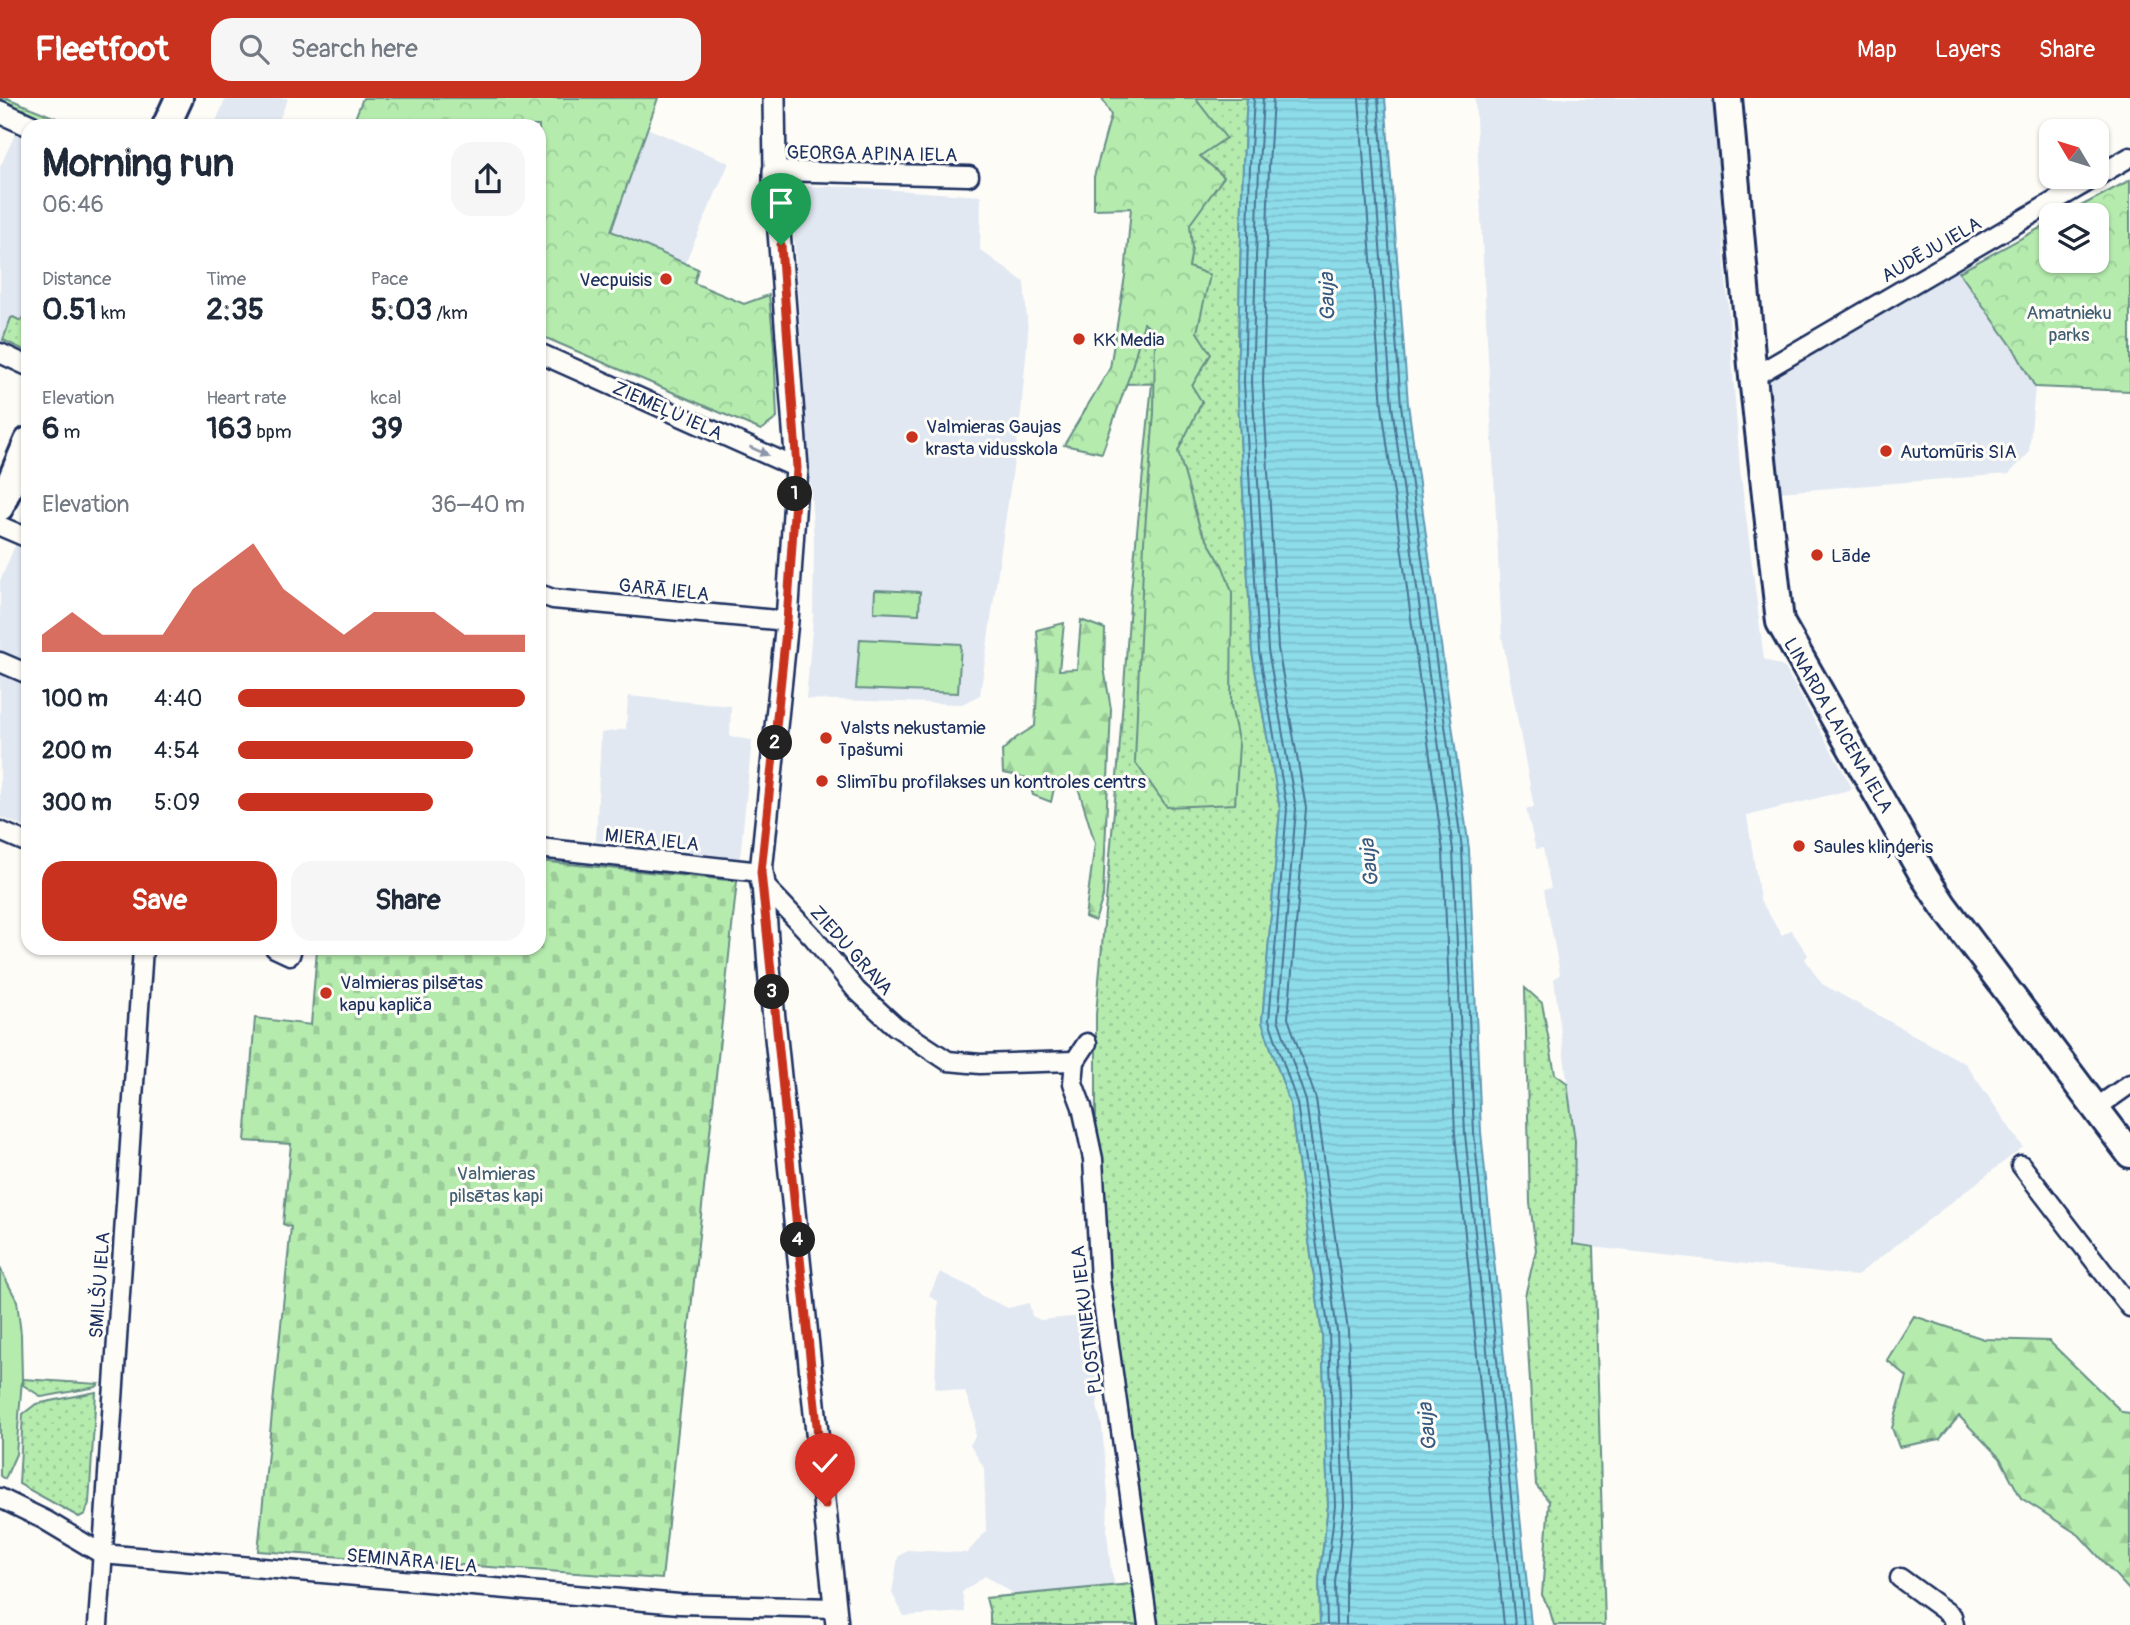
<!DOCTYPE html>
<html lang="en">
<head>
<meta charset="utf-8">
<style>
	body { margin:0; font-family:Pangolin,sans-serif; background:#f6f6f7; color:#1f2937; height:100vh; display:flex; flex-direction:column; font-size:26px; white-space:nowrap }
	* { box-sizing:border-box; margin:0 }
	p { font-size:23px; color:#747a83 }
	.icon { flex:none; width:38px; height:38px; fill:none; stroke:currentColor; stroke-width:2; stroke-linecap:round; stroke-linejoin:round }
	.map { position:relative; flex:1; overflow:hidden }
	.panel { position:absolute; left:21px; top:21px; width:525px; height:836px; display:flex; flex-direction:column; background:#fff; border-radius:21px; box-shadow:0 2px 5px #0004 }
	.panel>* { flex:none }
	.needle { width:46px; rotate:308deg }
	.fabs { position:absolute; left:2039px; top:21px; display:grid; gap:14px }
	.fabs a { display:grid; place-items:center; width:70px; height:70px; border-radius:14px; background:#fff; box-shadow:0 2px 5px #0004; font-size:35px }
	.pin { position:absolute; display:grid; place-items:center; width:60px; height:60px; color:#fff; margin:-72px -30px; border-radius:50% 50% 50% 0; rotate:-45deg; box-shadow:0 0 7px #0007 }
	.pin .icon { rotate:45deg }
	.km { position:absolute; width:35px; height:35px; margin:-18px; border-radius:50%; background:#222; color:#fff; font-size:19px; line-height:35px; text-align:center }
	.round { display:grid; place-items:center; flex:none; width:74px; height:74px; border-radius:21px; background:#f6f6f7 }
	.summary { display:flex; align-items:center; justify-content:space-between; height:119px; padding:0 21px }
	h1 { font-size:38px; font-weight:800; line-height:52px }
	.stats { display:grid; grid-template-columns:repeat(3,1fr); gap:10px; height:119px; padding:7px 21px }
	.stats div { display:grid; align-content:center }
	.stats b { font-size:30px; font-weight:800 }
	.stats small { font-size:19px; font-weight:400 }
	.stats p { font-size:19px }
	.chart { height:196px; padding:14px 21px }
	.chart p { display:flex; justify-content:space-between }
	.chart svg { width:100%; height:126px; margin-top:7px; fill:#c8321e; opacity:.7 }
	.cta { display:flex; gap:14px; margin-top:auto; padding:14px 21px }
	.cta a { flex:1; height:80px; border-radius:21px; background:#c8321e; color:#fff; font-size:28px; font-weight:800; line-height:80px; text-align:center }
	.cta a+a { background:#f6f6f7; color:#1f2937 }
	ul { padding:0 21px; list-style:none; font-size:23px }
	li { display:grid; grid-template-columns:112px 84px 1fr; align-items:center; height:52px }
	li i { height:18px; border-radius:9px; background:#c8321e }
	header { display:flex; align-items:center; gap:42px; box-sizing:border-box; height:98px; padding:0 35px; background:#c8321e; color:#fff }
	header strong { font-size:33px }
	nav { display:flex; gap:38px; margin-inline-start:auto; font-size:24px }
	.search { width:490px; height:63px; background:#f6f6f7; display:flex; align-items:center; gap:18px; box-sizing:border-box; padding:0 24px; border-radius:21px; color:#747a83; font-size:26px }
	.map>svg:first-child { display:block }
	.built { fill:#e1e8f2 }
	.grass { fill:url(#grass-dots); stroke:#688e86; stroke-width:2 }
	.forest { fill:url(#forest-firs); stroke:#688e86; stroke-width:2 }
	.cemetery { fill:url(#cemetery-stones); stroke:#688e86; stroke-width:2 }
	.park { fill:url(#park-crowns); stroke:#688e86; stroke-width:2 }
	.pitch { fill:#b5ecae; stroke:#688e86; stroke-width:2 }
	.water { fill:url(#water-rules); stroke:#5f97b2; stroke-width:2 }
	.lines { fill:none; stroke-linecap:round; stroke-linejoin:round }
	.shore { stroke:#497496; stroke-width:2 }
	.minor-casing { stroke:#1b2f5e; stroke-width:23 }
	.tertiary-casing { stroke:#1b2f5e; stroke-width:26 }
	.secondary-casing { stroke:#1b2f5e; stroke-width:28 }
	.primary-casing { stroke:#1b2f5e; stroke-width:32 }
	.minor { stroke:#fdfcf7; stroke-width:18 }
	.tertiary { stroke:#fdfcf7; stroke-width:21 }
	.secondary { stroke:#fdfcf7; stroke-width:23 }
	.primary { stroke:#fdfcf7; stroke-width:26 }
	.oneway { fill:#8c96aa }
	.route-casing { stroke:#fff; stroke-width:14 }
	.route { stroke:#c8321e; stroke-width:9 }
	.poi-dot { fill:#c8321e; stroke:#fdfcf7; stroke-width:2.5 }
	.labels { text-anchor:middle; stroke-width:6; stroke-linejoin:round; paint-order:stroke }
	.street-label { font-size:19px; fill:#1b2f5e; stroke:#fdfcf7 }
	.poi-label { font-size:19px; fill:#1b2f5e; stroke:#fdfcf7; text-anchor:start }
	.park-label { font-size:19px; fill:#425e72; stroke:#fdfcf7 }
	.water-label { font-size:21px; font-style:italic; fill:#385a81; stroke:#fdfcf7 }
</style>
</head>
<body>
<header>
<strong>Fleetfoot</strong>
<div class="search"><svg class="icon" aria-label="search" viewBox="0 0 24 24"><circle cx="10" cy="10" r="6"/><path d="M15 15l6 6"/></svg>Search here</div>
<nav><a>Map</a><a>Layers</a><a>Share</a></nav>
</header>
<div class="map">
<svg width="2130" height="1527" viewBox="0 0 2130 1527">
	<defs>
		<pattern id="grass-dots" width="8" height="8" patternUnits="userSpaceOnUse" patternTransform="scale(1.75)"><rect width="8" height="8" fill="#b5ecae"/><path d="M2 2h.1M6 6h.1" fill="none" stroke="#9bcb98" stroke-width="1.8" stroke-linecap="round"/></pattern>
		<pattern id="forest-firs" width="22" height="20" patternUnits="userSpaceOnUse" patternTransform="scale(1.75)"><rect width="22" height="20" fill="#b5ecae"/><path d="M5 1l3.5 6h-7zM16 11l3.5 6h-7z" fill="#9bcb98"/></pattern>
		<pattern id="cemetery-stones" width="16" height="16" patternUnits="userSpaceOnUse" patternTransform="scale(1.75)"><rect width="16" height="16" fill="#b5ecae"/><path d="M2 7V4a2 2 0 0 1 4 0v3zM10 15v-3a2 2 0 0 1 4 0v3z" fill="#9bcb98"/></pattern>
		<pattern id="park-crowns" width="20" height="18" patternUnits="userSpaceOnUse" patternTransform="scale(1.75)"><rect width="20" height="18" fill="#b5ecae"/><path d="M2 6a3 3 0 1 1 6 0M12 15a3 3 0 1 1 6 0" fill="none" stroke="#9bcb98"/></pattern>
		<pattern id="water-rules" width="6" height="5" patternUnits="userSpaceOnUse" patternTransform="scale(1.75)"><rect width="6" height="5" fill="#8ddcea"/><path d="M0 2.5h6" fill="none" stroke="#79bdcb"/></pattern>
	</defs>
	<rect width="100%" height="100%" fill="#fdfcf7"/>
	<filter id="ink" filterUnits="userSpaceOnUse"><feTurbulence type="fractalNoise" baseFrequency=".0143" numOctaves="2"/><feDisplacementMap in="SourceGraphic" scale="14" xChannelSelector="R" yChannelSelector="G"/><feConvolveMatrix kernelMatrix="1 2 1 2 8 2 1 2 1" color-interpolation-filters="sRGB"/></filter>
	<g filter="url(#ink)">
		<g class="built">
			<path d="M 226,0 L 285,0 L 288,1 L 276,28 L 214,28 Z"/>
			<path d="M 1475,0 L 1713,0 L 1740,371 L 1764,561 L 1785,570 L 1853,691 L 1747,718 L 1760,802 L 1782,837 L 1791,832 L 1808,857 L 1805,861 L 1822,886 L 1966,966 L 2023,1049 L 1856,1178 L 1573,1147 L 1575,1043 L 1554,881 L 1560,876 L 1544,792 L 1551,790 L 1543,750 L 1536,751 L 1526,711 L 1534,709 L 1502,539 Z"/>
			<path d="M 21,23 L 28,28 L 28,268 L 0,255 L 0,69 Z"/>
			<path d="M 647,30 L 729,65 L 685,165 L 611,133 Z"/>
			<path d="M 791,88 L 853,89 L 981,98 L 980,152 L 1024,184 L 1028,235 L 1021,315 L 982,583 L 980,597 L 962,606 L 806,601 L 813,521 L 814,443 Z"/>
			<path d="M 1952,164 L 2014,251 L 2035,289 L 2029,355 L 2009,376 L 1766,395 L 1753,279 Z"/>
			<path d="M 28,404 L 28,730 L 0,719 L 0,483 L 16,445 L 22,419 Z"/>
			<path d="M 628,598 L 731,608 L 730,639 L 752,642 L 740,760 L 596,743 L 601,635 L 626,631 Z"/>
			<path d="M 940,1174 L 975,1191 L 980,1197 L 1008,1210 L 1029,1205 L 1032,1218 L 1040,1222 L 1093,1217 L 1100,1287 L 1097,1308 L 1102,1328 L 1108,1398 L 1107,1435 L 1111,1473 L 1115,1487 L 1016,1497 L 985,1478 L 962,1494 L 965,1514 L 904,1518 L 892,1495 L 898,1459 L 907,1452 L 967,1455 L 986,1433 L 984,1370 L 970,1347 L 975,1338 L 975,1322 L 965,1294 L 935,1290 L 938,1203 L 929,1198 Z"/>
		</g>
		<g class="grass">
			<path d="M 0,0 L 7,0 L 63,23 L 63,26 L 58,28 L 0,3 Z"/>
			<path d="M 1125,0 L 1247,0 L 1243,67 L 1237,284 L 1252,554 L 1280,711 L 1262,924 L 1290,1006 L 1322,1236 L 1328,1408 L 1319,1483 L 1320,1527 L 990,1527 L 990,1515 L 986,1500 L 1141,1485 L 1096,1183 L 1096,916 L 1119,656 L 1131,493 L 1152,286 L 1190,285 L 1118,286 L 1146,122 Z"/>
			<path d="M 13,219 L 21,223 L 24,219 L 28,221 L 28,254 L 3,242 L 11,220 Z"/>
			<path d="M 1525,890 L 1542,905 L 1555,976 L 1567,985 L 1575,1043 L 1573,1146 L 1594,1149 L 1605,1527 L 1554,1527 L 1549,1510 L 1542,1497 L 1549,1403 L 1536,1387 L 1525,1198 L 1536,1152 L 1530,1105 Z"/>
			<path d="M 23,1281 L 99,1286 L 96,1289 L 42,1299 L 23,1287 Z"/>
			<path d="M 96,1294 L 89,1405 L 85,1416 L 79,1419 L 19,1386 L 23,1316 L 36,1306 Z"/>
		</g>
		<g class="forest">
			<path d="M 1081,522 L 1105,531 L 1104,570 L 1111,611 L 1103,799 L 1095,823 L 1085,819 L 1095,745 L 1077,686 L 1056,681 L 1051,704 L 1033,697 L 1028,680 L 1003,675 L 1002,653 L 1016,640 L 1035,628 L 1039,561 L 1037,532 L 1064,525 L 1059,572 L 1077,571 Z"/>
			<path d="M 1914,1218 L 1984,1241 L 2049,1243 L 2122,1314 L 2130,1315 L 2130,1493 L 2079,1437 L 2021,1400 L 2000,1360 L 1959,1318 L 1940,1341 L 1899,1349 L 1892,1330 L 1907,1279 L 1887,1262 Z"/>
		</g>
		<path class="cemetery" d="M 539,763 L 737,783 L 662,1481 L 258,1453 L 291,1129 L 283,1126 L 291,1046 L 245,1043 L 255,920 L 311,927 L 317,851 L 539,850 Z"/>
		<g class="park">
			<path d="M 363,0 L 658,0 L 611,133 L 698,171 L 694,185 L 744,206 L 769,197 L 774,248 L 777,320 L 761,332 L 539,237 L 539,28 L 352,28 Z"/>
			<path d="M 1102,0 L 1195,0 L 1226,40 L 1200,58 L 1224,79 L 1190,126 L 1192,151 L 1189,169 L 1210,177 L 1197,234 L 1211,256 L 1192,288 L 1202,304 L 1178,353 L 1200,430 L 1223,469 L 1232,494 L 1231,608 L 1239,647 L 1235,706 L 1167,709 L 1135,664 L 1144,444 L 1154,315 L 1155,235 L 1144,225 L 1130,276 L 1102,355 L 1064,347 L 1110,270 L 1125,178 L 1131,110 L 1094,111 L 1094,79 L 1111,17 Z"/>
			<path d="M 2130,82 L 2130,293 L 2035,289 L 2014,251 L 1959,174 L 2051,124 L 2051,163 L 2096,163 L 2096,117 L 2064,117 Z"/>
		</g>
		<g class="pitch">
			<path d="M 875,492 L 920,494 L 919,516 L 874,514 Z"/>
			<path d="M 860,541 L 961,546 L 958,595 L 856,591 Z"/>
			<path d="M 0,1170 L 17,1203 L 21,1236 L 22,1281 L 16,1356 L 5,1381 L 0,1378 Z"/>
		</g>
		<path class="water" d="M 1247,0 L 1385,0 L 1408,306 L 1469,751 L 1481,1034 L 1531,1527 L 1320,1527 L 1319,1483 L 1328,1408 L 1322,1236 L 1290,1006 L 1262,924 L 1280,711 L 1252,554 L 1237,284 L 1243,67 Z"/>
		<g class="lines">
			<g class="shore">
				<path d="M 1254,0 L 1250,67 L 1244,284 L 1259,553 L 1287,711 L 1269,922 L 1297,1005 L 1329,1235 L 1335,1408 L 1326,1484 L 1327,1527"/>
				<path d="M 1263,0 L 1259,68 L 1252,284 L 1268,552 L 1296,711 L 1278,921 L 1306,1003 L 1337,1234 L 1344,1408 L 1335,1484 L 1336,1527"/>
				<path d="M 1273,0 L 1269,68 L 1263,284 L 1278,550 L 1306,710 L 1288,920 L 1316,1001 L 1348,1233 L 1354,1408 L 1346,1484 L 1346,1527"/>
				<path d="M 1359,0 L 1382,309 L 1443,753 L 1455,1036 L 1504,1527"/>
				<path d="M 1369,0 L 1392,308 L 1453,752 L 1465,1036 L 1515,1527"/>
				<path d="M 1378,0 L 1401,307 L 1462,751 L 1474,1035 L 1524,1527"/>
			</g>
			<defs>
				<g id="minor">
					<path d="M 775,73 L 969,78"/>
					<path d="M 0,255 L 28,268"/>
					<path d="M 539,255 L 797,370"/>
					<path d="M 1753,279 L 2130,59"/>
					<path d="M 0,428 L 28,440"/>
					<path d="M 539,496 L 553,501 L 787,523"/>
					<path d="M 0,564 L 28,576"/>
					<path d="M 0,733 L 28,745"/>
					<path d="M 539,750 L 761,774"/>
					<path d="M 763,786 L 813,839 L 856,892 L 895,928 L 948,963 L 980,966 L 1075,963"/>
					<path d="M 275,850 L 290,857 L 292,850"/>
					<path d="M 1087,945 L 1075,963 L 1073,985 L 1082,1009 L 1093,1061 L 1100,1182 L 1148,1527"/>
					<path d="M 2096,1010 L 2130,986"/>
					<path d="M 2021,1067 L 2130,1209"/>
					<path d="M 0,1400 L 45,1422 L 102,1456 L 679,1506 L 835,1510"/>
					<path d="M 1900,1480 L 1952,1518 L 1954,1527"/>
					<path d="M 98,1527 L 143,850"/>
				</g>
				<g id="tertiary">
					<path d="M 774,0 L 775,73"/>
					<path d="M 0,14 L 31,28"/>
					<path d="M 761,774 L 787,523 L 797,370 L 775,81"/>
					<path d="M 763,786 L 770,882 L 837,1527"/>
				</g>
				<g id="secondary">
					<path d="M 775,73 L 775,81"/>
					<path d="M 761,774 L 763,786"/>
				</g>
				<g id="primary">
					<path d="M 1728,0 L 1753,279 L 1780,524 L 1924,778 L 1943,807 L 2130,1056"/>
					<path d="M 166,28 L 179,0"/>
					<path d="M 0,409 L 28,343"/>
				</g>
			</defs>
			<use href="#minor" class="minor-casing"/>
			<use href="#tertiary" class="tertiary-casing"/>
			<use href="#secondary" class="secondary-casing"/>
			<use href="#primary" class="primary-casing"/>
			<use href="#minor" class="minor"/>
			<use href="#tertiary" class="tertiary"/>
			<use href="#secondary" class="secondary"/>
			<use href="#primary" class="primary"/>
		</g>
		<defs><path id="oneway-solid" d="M-6-.8H1V-3.2L6.5 0L1 3.2V.8H-6Z" transform="scale(1.75)"/></defs>
		<use class="oneway" href="#oneway-solid" transform="translate(759 353) rotate(24)"/>
	</g>
	<g class="lines" filter="url(#ink)">
		<defs>
			<path id="route" d="M 781,147 L 797,370 L 787,523 L 761,774 L 825,1407"/>
		</defs>
		<use href="#route" class="route-casing"/>
		<use href="#route" class="route"/>
	</g>
	<g class="poi-dot">
		<circle cx="666" cy="181" r="7"/>
		<circle cx="1079" cy="241" r="7"/>
		<circle cx="912" cy="339" r="7"/>
		<circle cx="1886" cy="353" r="7"/>
		<circle cx="1817" cy="457" r="7"/>
		<circle cx="826" cy="640" r="7"/>
		<circle cx="822" cy="683" r="7"/>
		<circle cx="1799" cy="748" r="7"/>
		<circle cx="326" cy="895" r="7"/>
	</g>
	<g class="labels">
		<g class="street-label">
			<text transform="translate(872 55) rotate(1)" y="7">GEORGA APIŅA IELA</text>
			<text transform="translate(1931 151) rotate(-30)" y="7">AUDĒJU IELA</text>
			<text transform="translate(668 312) rotate(24)" y="7">ZIEMEĻU IELA</text>
			<text transform="translate(664 491) rotate(6)" y="7">GARĀ IELA</text>
			<text transform="translate(1839 627) rotate(60)" y="7">LINARDA LAICENA IELA</text>
			<text transform="translate(652 741) rotate(6)" y="7">MIERA IELA</text>
			<text transform="translate(852 852) rotate(48)" y="7">ZIEDU GRAVA</text>
			<text transform="translate(99 1187) rotate(-86)" y="7">SMILŠU IELA</text>
			<text transform="translate(1086 1222) rotate(-97)" y="7">PLOSTNIEKU IELA</text>
			<text transform="translate(412 1462) rotate(5)" y="7">SEMINĀRA IELA</text>
		</g>
		<g class="poi-label">
			<text x="652" y="188" text-anchor="end">Vecpuisis</text>
			<text x="1093" y="248">KK Media</text>
			<text x="926" y="335">Valmieras Gaujas<tspan x="926" dy="22">krasta vidusskola</tspan></text>
			<text x="1900" y="360">Automūris SIA</text>
			<text x="1831" y="464">Lāde</text>
			<text x="840" y="636">Valsts nekustamie<tspan x="840" dy="22">īpašumi</tspan></text>
			<text x="836" y="690">Slimību profilakses un kontroles centrs</text>
			<text x="1813" y="755">Saules kliņģeris</text>
			<text x="340" y="891">Valmieras pilsētas<tspan x="340" dy="22">kapu kapliča</tspan></text>
		</g>
		<g class="park-label">
			<text x="2069" y="221">Amatnieku<tspan x="2069" dy="22">parks</tspan></text>
			<text x="496" y="1082">Valmieras<tspan x="496" dy="22">pilsētas kapi</tspan></text>
		</g>
		<g class="water-label">
			<text transform="translate(1327 199) rotate(-92)" y="7">Gauja</text>
			<text transform="translate(1369 765) rotate(-96)" y="7">Gauja</text>
			<text transform="translate(1427 1329) rotate(-96)" y="7">Gauja</text>
		</g>
	</g>
</svg>
<div class="fabs">
<a><svg class="needle" viewBox="-14 -14 28 28"><path d="M0-13l5 13h-10z" fill="#e53935"/><path d="M0 13l5-13h-10z" fill="#747a83"/></svg></a>
<a><svg class="icon" aria-label="layers" viewBox="0 0 24 24"><path d="M12 4l9 5-9 5-9-5zM3 14l9 5 9-5"/></svg></a>
</div>
<div class="pin" style="left:781px;top:147px;background:#1e9e55"><svg class="icon" aria-label="arrive" viewBox="0 0 24 24"><path d="M6 21V4h12l-3 4 3 4H6"/></svg></div>
<div class="pin" style="left:825px;top:1407px;background:#d93025"><svg class="icon" aria-label="check" viewBox="0 0 24 24"><path d="M5 12l5 5 9-10"/></svg></div>
<b class="km" style="left:795px;top:396px">1</b>
<b class="km" style="left:775px;top:645px">2</b>
<b class="km" style="left:772px;top:894px">3</b>
<b class="km" style="left:798px;top:1142px">4</b>
<section class="panel">
<div class="summary"><div><h1>Morning run</h1><p>06:46</p></div><a class="round"><svg class="icon" aria-label="share" viewBox="0 0 24 24"><path d="M12 15V3M7 8l5-5 5 5M5 13v7h14v-7"/></svg></a></div>
<div class="stats">
<div><p>Distance</p><b>0.51<small> km</small></b></div>
<div><p>Time</p><b>2:35</b></div>
<div><p>Pace</p><b>5:03<small> /km</small></b></div>
</div>
<div class="stats">
<div><p>Elevation</p><b>6<small> m</small></b></div>
<div><p>Heart rate</p><b>163<small> bpm</small></b></div>
<div><p>kcal</p><b>39</b></div>
</div>
<div class="chart"><p><span>Elevation</span>36–40 m</p>
<svg viewBox="0 0 160 44" preserveAspectRatio="none"><path d="M0 44V38L10 30L20 38L30 38L40 38L50 22L60 14L70 6L80 22L90 30L100 38L110 30L120 30L130 30L140 38L150 38L160 38V44z"/></svg>
</div>
<ul>
<li><b>100 m</b>4:40<i style="width:100%"></i></li>
<li><b>200 m</b>4:54<i style="width:82%"></i></li>
<li><b>300 m</b>5:09<i style="width:68%"></i></li>
</ul>
<div class="cta"><a>Save</a><a>Share</a></div>
</section>
</div>
</body>
</html>
